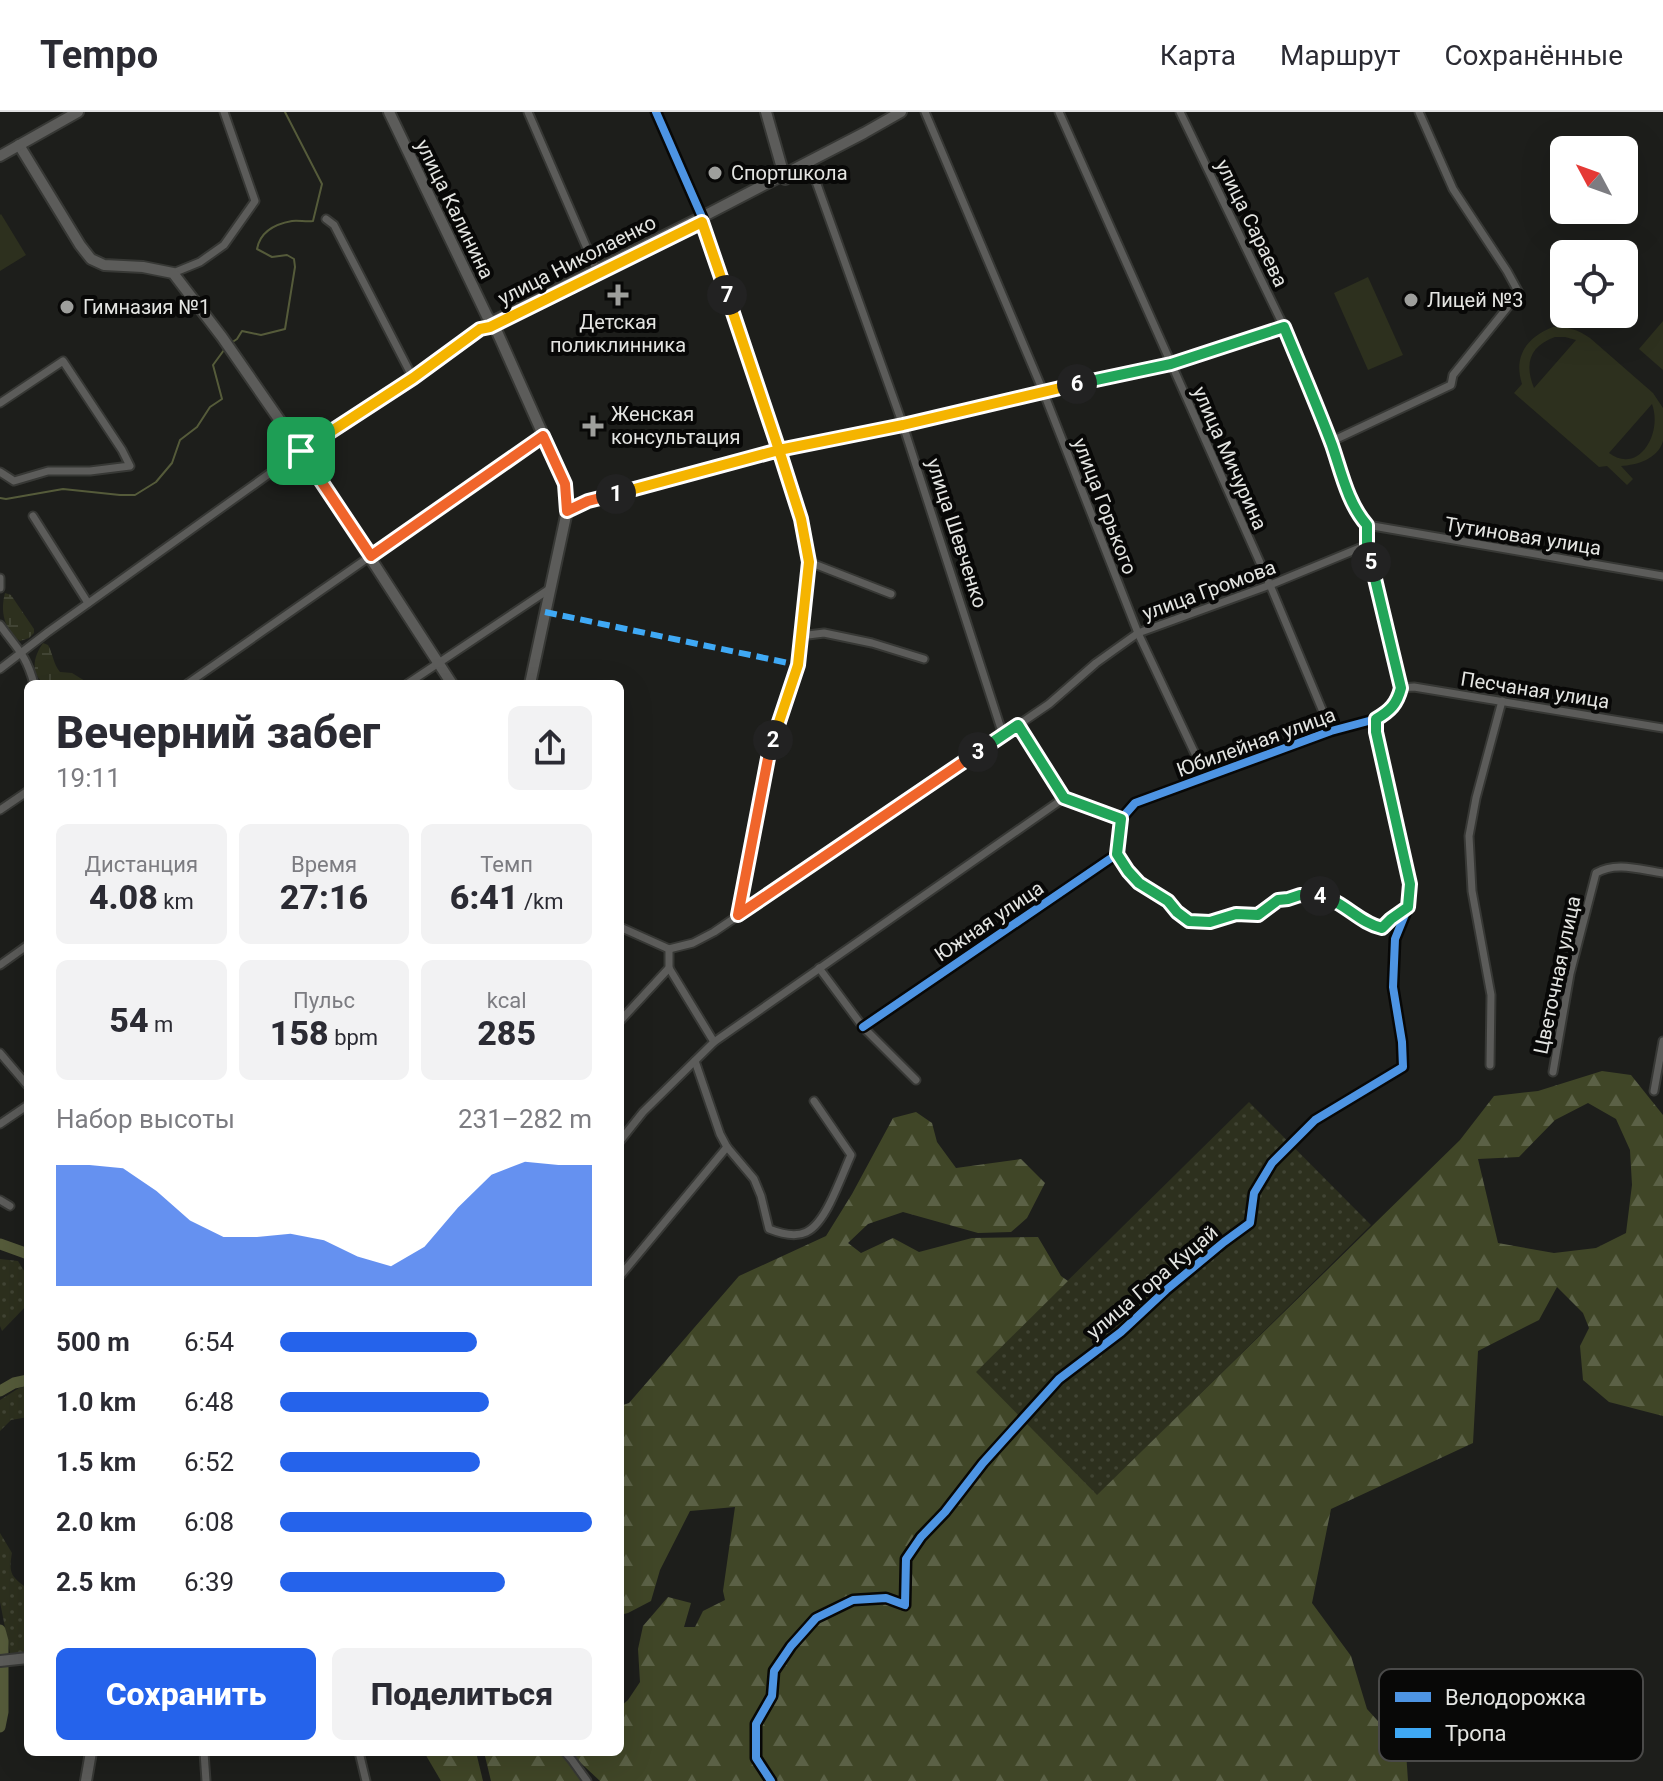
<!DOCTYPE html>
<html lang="ru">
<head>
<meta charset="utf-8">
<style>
	body { margin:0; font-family:Roboto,sans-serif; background:#f2f2f3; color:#2b2b33; height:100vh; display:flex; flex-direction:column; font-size:30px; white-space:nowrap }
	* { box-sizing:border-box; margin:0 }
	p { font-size:26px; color:#7c7c81 }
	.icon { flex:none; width:44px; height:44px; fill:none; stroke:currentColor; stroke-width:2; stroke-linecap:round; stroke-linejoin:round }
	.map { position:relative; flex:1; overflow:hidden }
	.drawer { position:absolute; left:24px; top:568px; width:600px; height:1076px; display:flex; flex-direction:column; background:#fff; border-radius:12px; box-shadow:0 8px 32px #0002 }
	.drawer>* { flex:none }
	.needle { width:52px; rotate:311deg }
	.controls { position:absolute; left:1550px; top:24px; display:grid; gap:16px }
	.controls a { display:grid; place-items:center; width:88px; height:88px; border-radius:12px; background:#fff; box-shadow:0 8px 32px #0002; font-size:40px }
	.pin { position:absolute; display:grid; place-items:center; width:68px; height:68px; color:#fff; margin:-34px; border-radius:16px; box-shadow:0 4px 12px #0006 }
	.km { position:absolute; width:40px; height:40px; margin:-20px; border-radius:50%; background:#222; color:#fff; font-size:22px; line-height:40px; text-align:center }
	.round { display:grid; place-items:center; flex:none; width:84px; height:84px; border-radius:12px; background:#f2f2f3 }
	.head { display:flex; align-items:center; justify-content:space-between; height:136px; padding:0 32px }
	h1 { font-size:44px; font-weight:800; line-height:60px }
	.figures { display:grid; grid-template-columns:repeat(3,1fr); gap:12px; height:136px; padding:8px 32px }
	.figures div { display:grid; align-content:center; border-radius:12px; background:#f2f2f3; text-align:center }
	.figures b { font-size:34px; font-weight:800 }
	.figures small { font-size:22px; font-weight:400 }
	.figures p { font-size:22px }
	.chart { height:224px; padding:16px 32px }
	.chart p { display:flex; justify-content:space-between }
	.chart svg { width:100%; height:144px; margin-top:8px; fill:#2563eb; opacity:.7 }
	.cta { display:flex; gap:16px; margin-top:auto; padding:16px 32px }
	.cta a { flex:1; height:92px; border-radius:12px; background:#2563eb; color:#fff; font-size:32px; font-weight:800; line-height:92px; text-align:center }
	.cta a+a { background:#f2f2f3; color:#2b2b33 }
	ul { padding:0 32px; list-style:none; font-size:26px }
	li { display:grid; grid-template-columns:128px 96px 1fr; align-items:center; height:60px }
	li i { height:20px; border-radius:10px; background:#2563eb }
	header { display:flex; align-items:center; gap:48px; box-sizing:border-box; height:112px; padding:0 40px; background:#fff; border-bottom:2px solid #e1e1e2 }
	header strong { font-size:38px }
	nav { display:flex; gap:44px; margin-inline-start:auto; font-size:28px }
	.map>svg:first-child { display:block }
	.green { fill:url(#green-dots) }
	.forest { fill:url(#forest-firs); fill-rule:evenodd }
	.wetland { fill:url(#wetland-marsh) }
	.pitch { fill:#2d301e; fill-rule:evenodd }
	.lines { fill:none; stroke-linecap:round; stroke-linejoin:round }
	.stream { stroke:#555b3a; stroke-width:2 }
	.river { stroke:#555b3a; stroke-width:11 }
	.street-casing { stroke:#373835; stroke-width:11 }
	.secondary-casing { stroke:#373835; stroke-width:14 }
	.street { stroke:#5c5c5a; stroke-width:7 }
	.secondary { stroke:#5c5c5a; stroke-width:10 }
	.quiet { stroke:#3fa9f5; stroke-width:6; stroke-dasharray:12 6; stroke-linecap:butt }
	.cycleway-casing { stroke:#080807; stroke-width:13 }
	.cycleway { stroke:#4d94e3; stroke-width:8 }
	.split-1-casing { stroke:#fff; stroke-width:16 }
	.split-2-casing { stroke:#fff; stroke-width:16 }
	.split-3-casing { stroke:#fff; stroke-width:16 }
	.split-4-casing { stroke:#fff; stroke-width:16 }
	.split-5-casing { stroke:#fff; stroke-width:16 }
	.split-6-casing { stroke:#fff; stroke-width:16 }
	.split-7-casing { stroke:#fff; stroke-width:16 }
	.split-8-casing { stroke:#fff; stroke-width:16 }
	.split-1 { stroke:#f0652b; stroke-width:10 }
	.split-2 { stroke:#f5b400; stroke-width:10 }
	.split-3 { stroke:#f0652b; stroke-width:10 }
	.split-4 { stroke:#22a559; stroke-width:10 }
	.split-5 { stroke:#22a559; stroke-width:10 }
	.split-6 { stroke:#22a559; stroke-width:10 }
	.split-7 { stroke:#f5b400; stroke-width:10 }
	.split-8 { stroke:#f5b400; stroke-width:10 }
	.poi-dot { fill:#9e9f9c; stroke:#080807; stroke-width:3 }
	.labels { text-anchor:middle; stroke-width:8; stroke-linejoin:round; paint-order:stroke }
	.poi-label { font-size:20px; fill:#e4e5e2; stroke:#080807; text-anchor:start }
	.street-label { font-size:20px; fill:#e4e5e2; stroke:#080807 }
	.key { fill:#080807; stroke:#4a4a49; stroke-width:2 }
	.key-label { font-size:22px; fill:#e4e5e2 }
</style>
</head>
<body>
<header>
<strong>Tempo</strong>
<nav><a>Карта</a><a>Маршрут</a><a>Сохранённые</a></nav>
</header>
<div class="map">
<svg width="1663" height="1669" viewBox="0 0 1663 1669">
	<defs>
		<pattern id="green-dots" width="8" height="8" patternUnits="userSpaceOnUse" patternTransform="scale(2)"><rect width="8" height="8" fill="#2d301e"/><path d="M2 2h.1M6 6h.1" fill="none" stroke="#414434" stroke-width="1.8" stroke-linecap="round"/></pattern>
		<pattern id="forest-firs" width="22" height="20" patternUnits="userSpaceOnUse" patternTransform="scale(2)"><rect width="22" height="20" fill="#404627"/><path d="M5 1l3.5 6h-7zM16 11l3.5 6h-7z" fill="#5b6146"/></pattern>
		<pattern id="wetland-marsh" width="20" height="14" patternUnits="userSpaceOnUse" patternTransform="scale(2)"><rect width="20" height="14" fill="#2d301e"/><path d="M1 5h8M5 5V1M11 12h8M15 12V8" fill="none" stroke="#414434"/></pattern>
	</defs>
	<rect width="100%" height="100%" fill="#1d1e1b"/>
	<g class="green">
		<path d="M 1249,990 L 1371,1113 L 1097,1384 L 975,1260 Z"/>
		<path d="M 0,1147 L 18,1149 L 28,1165 L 28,1192 L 2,1219 L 0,1214 Z"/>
		<path d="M 28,1274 L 28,1305 L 11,1308 L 0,1319 L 0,1288 L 19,1276 Z"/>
		<path d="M 0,1421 L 12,1441 C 8,1462 12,1465 28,1477 L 28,1540 L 10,1541 L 0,1490 Z"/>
	</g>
	<g class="forest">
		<path d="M 1602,959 L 1631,963 L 1663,1003 L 1663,1304 L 1609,1290 L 1583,1268 L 1580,1234 L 1589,1216 L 1583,1201 L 1557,1175 L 1539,1208 L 1478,1239 L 1473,1331 L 1331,1397 L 1312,1491 L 1351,1544 L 1367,1597 L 1406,1640 L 1408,1669 L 600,1669 L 569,1640 L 620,1640 L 620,1595 L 628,1588 L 640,1570 L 638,1537 L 643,1514 L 668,1485 L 691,1491 L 684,1515 L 695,1515 L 703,1499 L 725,1488 L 723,1479 L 735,1395 L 690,1399 L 660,1458 L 651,1489 L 628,1501 L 620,1503 L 620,1294 L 629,1291 L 739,1164 L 826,1124 L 852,1082 L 893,1006 L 916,1000 L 932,1011 L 937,1030 L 956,1056 L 1021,1047 L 1045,1071 L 1027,1106 L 1011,1120 L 978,1121 L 903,1100 L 868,1112 L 848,1131 L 861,1141 L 893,1126 L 919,1140 L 972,1126 L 1038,1125 L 1061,1164 L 1068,1169 L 976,1260 L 1097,1383 L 1460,1028 L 1494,984 L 1538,979 ZM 1588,991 L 1616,1007 L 1630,1038 L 1632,1073 L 1626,1121 L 1596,1136 L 1554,1141 L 1498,1131 L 1478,1047 L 1519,1045 L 1555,1008 Z"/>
		<path d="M 424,1640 L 476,1640 L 483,1669 L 441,1669 Z"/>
		<path d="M 484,1640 L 558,1640 L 570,1650 L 581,1669 L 491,1669 Z"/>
	</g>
	<g class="wetland">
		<path d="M 5,481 L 11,483 L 34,517 L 34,521 L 29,526 L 20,529 C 4,518 0,499 5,481 Z"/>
		<path d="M 43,531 L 48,533 C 53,541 53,552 60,560 L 72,561 L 90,572 L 45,572 C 30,562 33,545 43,531 Z"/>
	</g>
	<g class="pitch">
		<path d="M 1,102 L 26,143 L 0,159 L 0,103 Z"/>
		<path d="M 1368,165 L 1403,243 L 1368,258 L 1334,181 Z"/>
		<path d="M 1663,209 L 1663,258 L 1639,237 Z"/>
		<path d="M 1553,215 C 1568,215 1577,217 1590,226 L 1653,281 L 1663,296 C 1663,305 1663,319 1663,329 C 1658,347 1637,353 1621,354 L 1633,367 L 1627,373 L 1607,354 L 1599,355 L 1514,281 L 1522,272 C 1513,244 1527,225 1553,215 ZM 1555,225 L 1565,225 L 1576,228 L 1534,276 C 1524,251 1530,234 1555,225 ZM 1652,292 C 1663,322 1638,363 1609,341 Z"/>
	</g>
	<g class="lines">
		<g class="stream">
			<path d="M 231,231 L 237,227 L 242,219 L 261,223 L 285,217 L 295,155 L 294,147 L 287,143 L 272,145 L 257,137 C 260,120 275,112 292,109 C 298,108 306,110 313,109 L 322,72 L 285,0"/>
			<path d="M 0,386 L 6,387 L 63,377 L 120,383 L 135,383 L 156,370 L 172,351 L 180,328 L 197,315 L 210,295 L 222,287 L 213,253 L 224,238"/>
		</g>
		<g class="river">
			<path d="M 0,1132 L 28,1142"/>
			<path d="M 0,1279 L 14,1271 L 28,1268"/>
			<path d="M 0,1518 L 3,1529 L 3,1600 L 0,1615"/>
		</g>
		<defs>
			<g id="street">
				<path d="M 528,0 L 596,157"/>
				<path d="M 656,0 L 702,105 L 791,375 L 801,407 L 809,450 L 798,553 L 769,641 L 738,803"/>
				<path d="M 925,0 L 1043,279 L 1138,521 L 1206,665"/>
				<path d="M 1059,0 L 1270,473 L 1331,619"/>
				<path d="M 1180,0 L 1284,215 L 1330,330 L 1353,393 L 1360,406 L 1367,413 L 1663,464"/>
				<path d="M 809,50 L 903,313 L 1003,623"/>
				<path d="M 326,107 L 334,113 L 413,266"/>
				<path d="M 173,161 L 200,150 L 224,133 L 255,89 L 224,0"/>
				<path d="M 0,291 L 63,249 L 122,338 L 130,354 L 90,359 L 48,359 L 14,369 L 0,360"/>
				<path d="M 1330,330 L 1451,273 L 1453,263 L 1519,181 L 1507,159 L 1453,77 L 1419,0"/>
				<path d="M 567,399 L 588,389 L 779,338 L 903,313 L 1043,279 L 1171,252 L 1284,215"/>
				<path d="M 33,404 L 88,491"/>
				<path d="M 809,450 L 891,482"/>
				<path d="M 0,466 L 0,476"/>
				<path d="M 0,513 C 17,537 26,542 34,572"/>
				<path d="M 800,524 L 824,521 L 872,531 L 924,547"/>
				<path d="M 0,557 L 48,520 L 301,339"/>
				<path d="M 187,572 L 543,324"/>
				<path d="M 407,572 L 551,476"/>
				<path d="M 1401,576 L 1414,575 L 1663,616"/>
				<path d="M 1018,613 L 1064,686 L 1121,707"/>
				<path d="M 0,698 L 28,679"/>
				<path d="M 1117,742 L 1128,759 L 1139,771 L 1168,789 L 1177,800 L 1189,809 L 1210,810 L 1236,802 L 1258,803 L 1278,788 L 1288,787 L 1300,783 L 1314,783 L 1327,786 L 1341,792 L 1374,814 L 1382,816 L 1391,807 L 1408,795"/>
				<path d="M 620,815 L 669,837"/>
				<path d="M 669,837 L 693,831 L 714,820 L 1049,592 L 1096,551 L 1138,521 L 1270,473 L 1367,433"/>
				<path d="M 0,853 L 28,833"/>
				<path d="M 669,856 L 714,930"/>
				<path d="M 819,856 L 863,915 L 916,968"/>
				<path d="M 620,909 L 669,856 L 669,837"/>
				<path d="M 863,915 L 1117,742 L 1121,707 L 1135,691 L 1331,619 L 1376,607 L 1392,597 L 1398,586 L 1401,576 L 1367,433 L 1367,413"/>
				<path d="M 0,941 L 28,974"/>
				<path d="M 695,949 L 720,1022 L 727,1035 L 754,1067 L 761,1084 L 769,1117 C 802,1130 815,1121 830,1091 C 838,1075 844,1059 851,1043 L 814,989"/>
				<path d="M 1490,953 L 1491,883 L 1472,779 L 1469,724 L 1476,686 L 1502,589"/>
				<path d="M 1553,960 L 1570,862 L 1596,761 C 1616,749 1641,758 1663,761"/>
				<path d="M 1654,979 L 1663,929"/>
				<path d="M 0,1012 L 28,993"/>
				<path d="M 620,1029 L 643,1000 L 714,930 L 1064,686"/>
				<path d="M 0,1088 L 10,1094"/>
				<path d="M 620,1164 L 727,1035"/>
				<path d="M 204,1640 L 206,1669"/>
				<path d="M 359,1640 L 366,1669"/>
				<path d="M 565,1640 L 572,1648 L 587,1669"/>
				<path d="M 771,1669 L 756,1646 L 756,1612 L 772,1584 L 774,1559 L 791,1534 L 816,1506 L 853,1488 L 886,1486 L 905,1493 L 906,1447 L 921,1425 L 945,1400 L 983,1351 L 1059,1267 L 1121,1220 L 1166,1178 L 1224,1130 L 1250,1111 L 1254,1081 L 1272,1051 L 1315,1008 L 1403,955 L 1402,930 L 1393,875 L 1395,827 L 1408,795 L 1410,772 L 1376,620 L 1376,607"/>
			</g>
			<g id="secondary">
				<path d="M 389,0 L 487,204 L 494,213 L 565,372 L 567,399 L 530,572"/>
				<path d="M 766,0 L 785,67"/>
				<path d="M 19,33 L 80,133 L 91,147 L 104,153 L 143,155 L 173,161 L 222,225 L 301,339 L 452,572"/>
				<path d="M 0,44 L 78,0"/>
				<path d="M 301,339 L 413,266 L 492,210 L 702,105 L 864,21 L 901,0"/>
				<path d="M 0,1549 L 28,1546"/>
				<path d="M 86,1669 L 91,1640"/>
			</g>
		</defs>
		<use href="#street" class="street-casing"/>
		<use href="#secondary" class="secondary-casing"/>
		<use href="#street" class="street"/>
		<use href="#secondary" class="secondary"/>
		<path class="quiet" d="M 545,500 L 798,553"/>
		<defs>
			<g id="cycleway">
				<path d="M 656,0 L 702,105 L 791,375 L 801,407 L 809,450 L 798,553 L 769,641 L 738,803"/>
				<path d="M 863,915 L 1117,742 L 1121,707 L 1135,691 L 1331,619 L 1376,607 L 1392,597 L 1398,586 L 1401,576 L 1367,433 L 1367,413"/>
				<path d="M 771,1669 L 756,1646 L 756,1612 L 772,1584 L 774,1559 L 791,1534 L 816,1506 L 853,1488 L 886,1486 L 905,1493 L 906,1447 L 921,1425 L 945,1400 L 983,1351 L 1059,1267 L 1121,1220 L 1166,1178 L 1224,1130 L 1250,1111 L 1254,1081 L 1272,1051 L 1315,1008 L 1403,955 L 1402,930 L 1393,875 L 1395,827 L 1408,795 L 1410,772 L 1376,620 L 1376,607"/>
			</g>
		</defs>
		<use href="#cycleway" class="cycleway-casing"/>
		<use href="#cycleway" class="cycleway"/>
	</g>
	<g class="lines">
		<defs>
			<path id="split-1" d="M 301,339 L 371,444 L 543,324 L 565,372 L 567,399 L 588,389 L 616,382"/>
			<path id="split-2" d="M 616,382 L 779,338 L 801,407 L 809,450 L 798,553 L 773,628"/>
			<path id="split-3" d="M 773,628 L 769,641 L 738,803 L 978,640"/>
			<path id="split-4" d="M 978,640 L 1018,613 L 1064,686 L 1121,707 L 1117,742 L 1128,759 L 1139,771 L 1168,789 L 1177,800 L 1189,809 L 1210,810 L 1236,802 L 1258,803 L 1278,788 L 1288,787 L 1300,783 L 1320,784"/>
			<path id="split-5" d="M 1320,784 C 1344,789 1359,811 1382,816 L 1391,807 L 1408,795 L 1410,772 L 1376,620 L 1376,607 C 1390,599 1397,592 1401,576 L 1371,450"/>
			<path id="split-6" d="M 1077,272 L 1171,252 L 1284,215 C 1300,254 1317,293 1332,333 C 1341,359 1348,392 1367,413 L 1367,433 L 1371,450"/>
			<path id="split-7" d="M 727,183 L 779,338 L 903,313 L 1077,272"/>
			<path id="split-8" d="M 301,339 L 413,266 L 480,217 L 490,215 L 702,110 L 727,183"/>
		</defs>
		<use href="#split-1" class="split-1-casing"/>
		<use href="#split-2" class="split-2-casing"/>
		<use href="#split-3" class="split-3-casing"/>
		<use href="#split-4" class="split-4-casing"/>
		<use href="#split-5" class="split-5-casing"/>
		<use href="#split-6" class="split-6-casing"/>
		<use href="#split-7" class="split-7-casing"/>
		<use href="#split-8" class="split-8-casing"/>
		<use href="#split-1" class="split-1"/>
		<use href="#split-2" class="split-2"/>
		<use href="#split-3" class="split-3"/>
		<use href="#split-4" class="split-4"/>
		<use href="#split-5" class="split-5"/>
		<use href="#split-6" class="split-6"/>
		<use href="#split-7" class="split-7"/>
		<use href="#split-8" class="split-8"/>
	</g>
	<g class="poi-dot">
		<circle cx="715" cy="61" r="8"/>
		<path d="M614 171h8v8h8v8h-8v8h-8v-8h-8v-8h8z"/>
		<circle cx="1411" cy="188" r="8"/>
		<circle cx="67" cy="195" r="8"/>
		<path d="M589 302h8v8h8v8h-8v8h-8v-8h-8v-8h8z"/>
	</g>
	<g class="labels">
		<g class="poi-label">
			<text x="731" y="68">Спортшкола</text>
			<text x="1427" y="195">Лицей №3</text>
			<text x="83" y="202">Гимназия №1</text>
			<text x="618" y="217" text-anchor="middle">Детская<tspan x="618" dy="23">поликлинника</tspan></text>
			<text x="611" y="309">Женская<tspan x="611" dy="23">консультация</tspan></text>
		</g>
		<g class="street-label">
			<text transform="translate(455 97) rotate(64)" y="7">улица Калинина</text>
			<text transform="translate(1252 111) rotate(64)" y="7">улица Сараева</text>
			<text transform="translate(577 148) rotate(-27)" y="7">улица Николаенко</text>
			<text transform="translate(1230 346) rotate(66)" y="7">улица Мичурина</text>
			<text transform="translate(1105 394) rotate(69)" y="7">улица Горького</text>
			<text transform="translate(957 421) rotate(72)" y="7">улица Шевченко</text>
			<text transform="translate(1523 424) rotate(9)" y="7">Тутиновая улица</text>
			<text transform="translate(1209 478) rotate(-20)" y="7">улица Громова</text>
			<text transform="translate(1535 578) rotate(9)" y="7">Песчаная улица</text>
			<text transform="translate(1256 630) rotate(-20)" y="7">Юбилейная улица</text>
			<text transform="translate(989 809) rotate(-34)" y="7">Южная улица</text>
			<text transform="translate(1557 863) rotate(-78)" y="7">Цветочная улица</text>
			<text transform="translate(1152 1170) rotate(-40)" y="7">улица Гора Куцай</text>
		</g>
	</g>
	<rect x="1379" y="1557" width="264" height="92" rx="12" class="key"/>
	<rect x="1395" y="1580" width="36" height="10" fill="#4d94e3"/>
	<rect x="1395" y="1616" width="36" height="10" fill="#3fa9f5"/>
	<g class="key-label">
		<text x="1445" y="1593">Велодорожка</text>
		<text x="1445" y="1629">Тропа</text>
	</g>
</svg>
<div class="controls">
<a><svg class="needle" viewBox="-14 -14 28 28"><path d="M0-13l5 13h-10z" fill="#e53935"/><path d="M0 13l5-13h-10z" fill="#7c7c81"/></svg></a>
<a><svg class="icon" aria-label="locate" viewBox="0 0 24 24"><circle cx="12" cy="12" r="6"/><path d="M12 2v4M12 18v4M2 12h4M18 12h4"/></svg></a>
</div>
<div class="pin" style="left:301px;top:339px;background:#1e9e55"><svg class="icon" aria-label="arrive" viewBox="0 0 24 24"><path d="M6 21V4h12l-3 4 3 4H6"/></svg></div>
<b class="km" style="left:616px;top:382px">1</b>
<b class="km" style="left:773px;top:628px">2</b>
<b class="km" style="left:978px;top:640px">3</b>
<b class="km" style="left:1320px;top:784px">4</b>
<b class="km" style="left:1371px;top:450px">5</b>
<b class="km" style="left:1077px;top:272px">6</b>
<b class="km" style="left:727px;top:183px">7</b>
<section class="drawer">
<div class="head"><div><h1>Вечерний забег</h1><p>19:11</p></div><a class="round"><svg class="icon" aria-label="share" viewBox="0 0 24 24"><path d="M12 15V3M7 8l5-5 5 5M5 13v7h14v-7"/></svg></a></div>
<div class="figures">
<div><p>Дистанция</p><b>4.08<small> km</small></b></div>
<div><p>Время</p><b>27:16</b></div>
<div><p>Темп</p><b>6:41<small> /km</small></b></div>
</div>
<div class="figures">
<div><b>54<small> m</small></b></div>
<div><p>Пульс</p><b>158<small> bpm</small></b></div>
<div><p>kcal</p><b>285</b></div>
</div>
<div class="chart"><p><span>Набор высоты</span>231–282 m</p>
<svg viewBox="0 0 160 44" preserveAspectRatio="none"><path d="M0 44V7L10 7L20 8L30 15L40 24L50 29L60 29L70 28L80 30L90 35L100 38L110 32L120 20L130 10L140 6L150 7L160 7V44z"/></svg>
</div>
<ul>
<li><b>500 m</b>6:54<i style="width:63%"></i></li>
<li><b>1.0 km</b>6:48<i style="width:67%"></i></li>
<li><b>1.5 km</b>6:52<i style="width:64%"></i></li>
<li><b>2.0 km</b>6:08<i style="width:100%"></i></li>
<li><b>2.5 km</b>6:39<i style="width:72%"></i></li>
</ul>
<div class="cta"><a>Сохранить</a><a>Поделиться</a></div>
</section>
</div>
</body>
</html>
